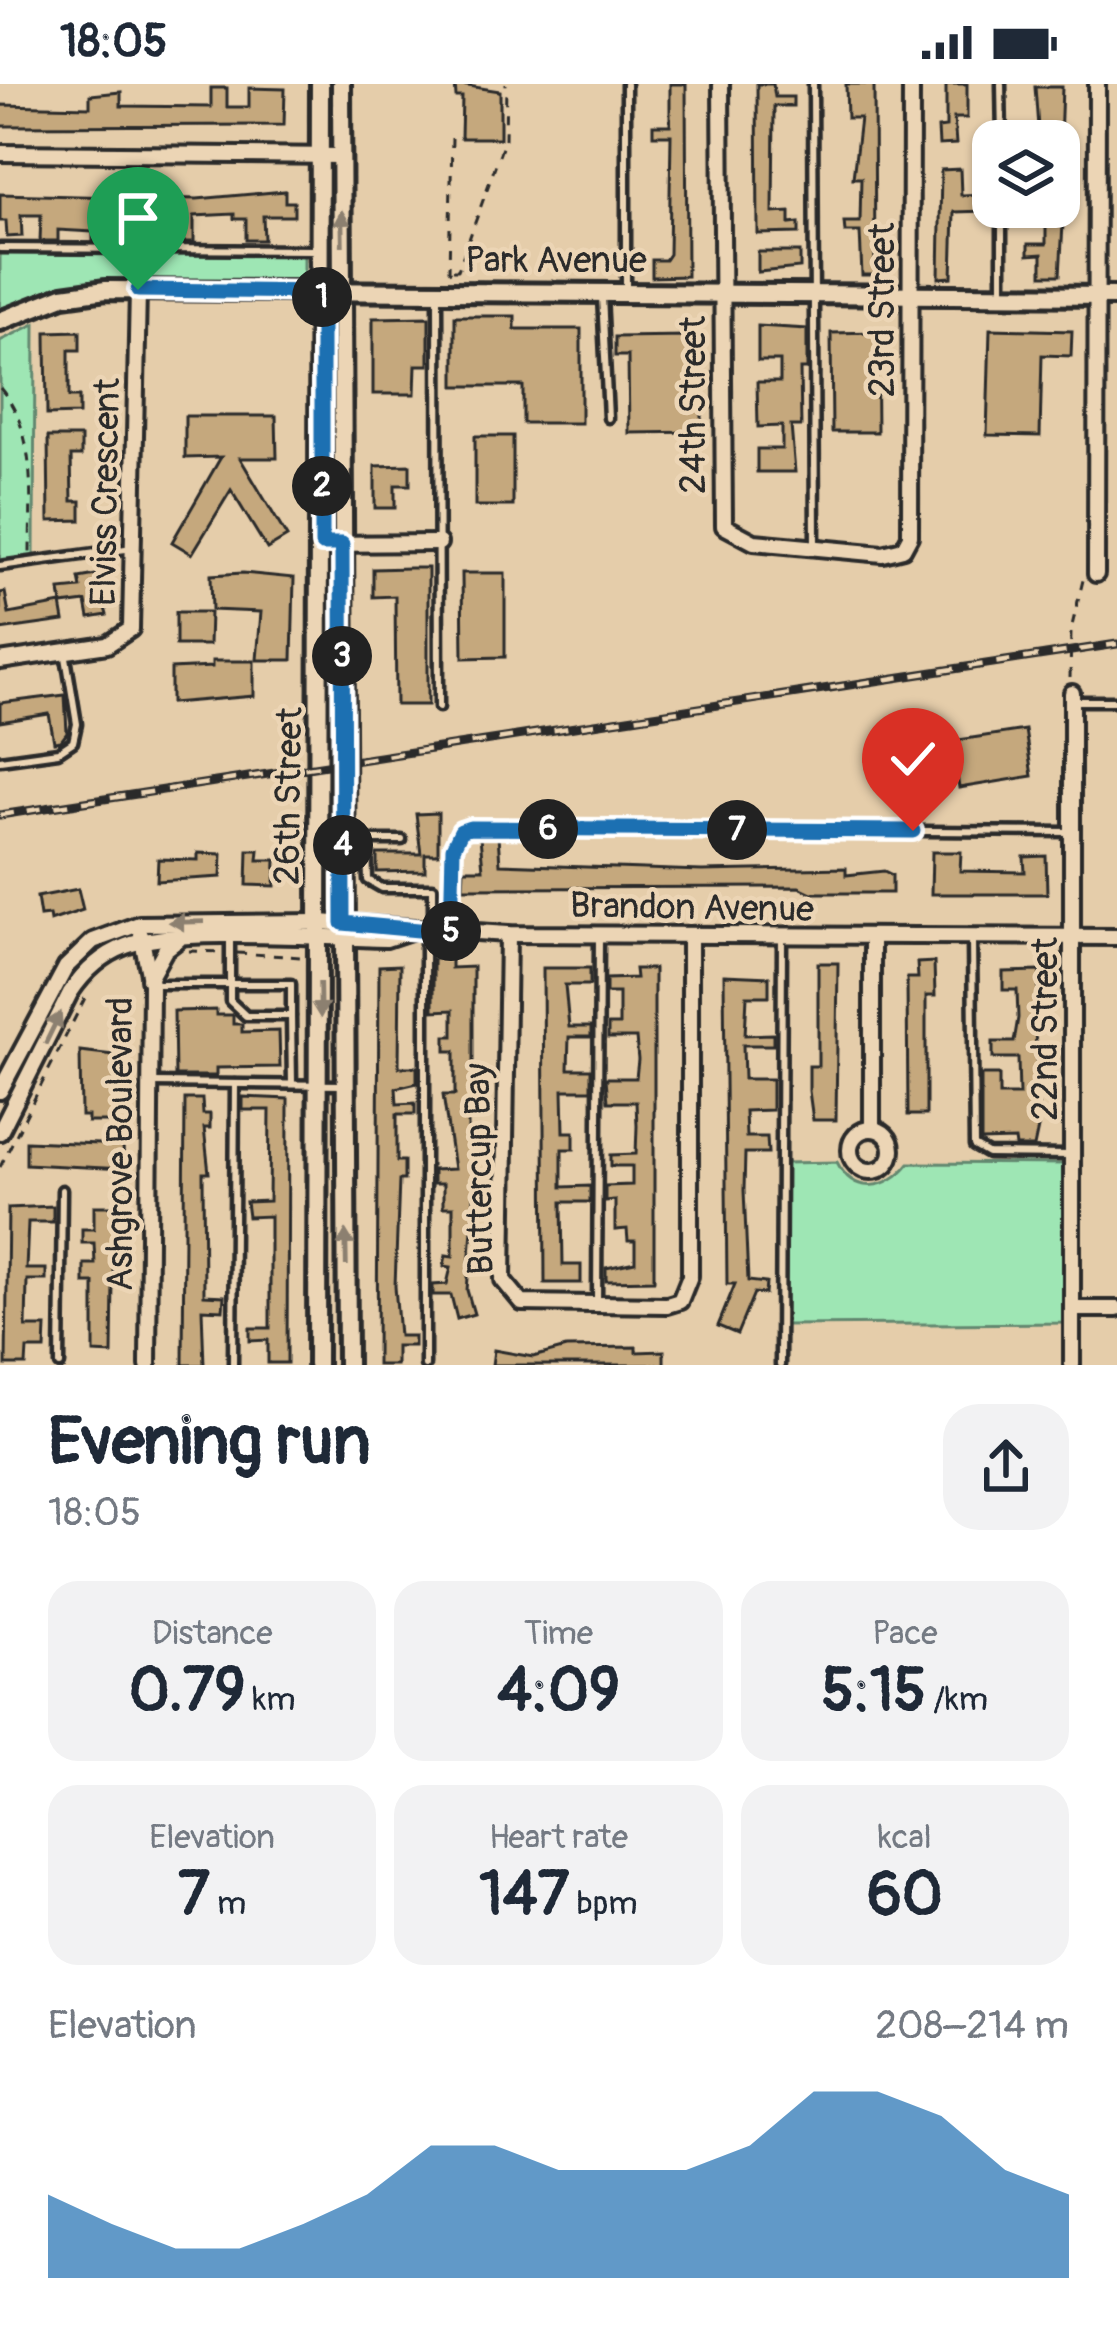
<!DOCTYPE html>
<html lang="en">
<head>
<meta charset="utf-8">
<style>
	body { margin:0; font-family:Pangolin,sans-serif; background:#f2f2f3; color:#1f2937; height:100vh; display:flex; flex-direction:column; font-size:45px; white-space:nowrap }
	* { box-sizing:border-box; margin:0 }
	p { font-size:39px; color:#747a83 }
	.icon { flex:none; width:66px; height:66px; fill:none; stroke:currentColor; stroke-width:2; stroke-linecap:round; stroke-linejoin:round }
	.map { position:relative; height:1281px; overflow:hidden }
	.side { display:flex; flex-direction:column; background:#fff; flex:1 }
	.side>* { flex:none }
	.controls { position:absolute; left:972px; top:36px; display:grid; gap:24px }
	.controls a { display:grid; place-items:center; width:108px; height:108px; border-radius:24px; background:#fff; box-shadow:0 3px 9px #0004; font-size:60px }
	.pin { position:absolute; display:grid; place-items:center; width:102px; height:102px; color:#fff; margin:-123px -51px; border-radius:50% 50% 50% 0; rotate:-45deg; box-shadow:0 0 12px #0007 }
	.pin .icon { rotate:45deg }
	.km { position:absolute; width:60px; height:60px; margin:-30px; border-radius:50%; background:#222; color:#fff; font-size:33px; line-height:60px; text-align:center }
	.round { display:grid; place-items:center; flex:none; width:126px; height:126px; border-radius:36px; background:#f2f2f3 }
	.headline { display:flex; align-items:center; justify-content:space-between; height:204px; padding:0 48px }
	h1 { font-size:66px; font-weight:700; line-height:90px }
	.figures { display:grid; grid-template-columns:repeat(3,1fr); gap:18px; height:204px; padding:12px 48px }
	.figures div { display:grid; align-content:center; border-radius:30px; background:#f2f2f3; text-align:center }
	.figures b { font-size:60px; font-weight:700 }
	.figures small { font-size:33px; font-weight:400 }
	.figures p { font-size:33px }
	.chart { height:336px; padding:24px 48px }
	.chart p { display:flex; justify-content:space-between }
	.chart svg { width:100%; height:216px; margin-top:12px; fill:#1f6fb2; opacity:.7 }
	.status { display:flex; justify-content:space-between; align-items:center; height:84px; padding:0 60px; background:#fff; direction:ltr }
	.status svg { height:33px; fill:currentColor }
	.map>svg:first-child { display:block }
	.green { fill:#9ee6b4; stroke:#648870; stroke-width:3 }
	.building { fill:#c5a87d; stroke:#2b2b2b; stroke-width:3 }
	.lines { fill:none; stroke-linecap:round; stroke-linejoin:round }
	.service-casing { stroke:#2b2b2b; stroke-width:15 }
	.minor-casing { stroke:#2b2b2b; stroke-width:22 }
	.tertiary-casing { stroke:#2b2b2b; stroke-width:26 }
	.path { stroke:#2b2b2b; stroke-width:3; stroke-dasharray:9 9; stroke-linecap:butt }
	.service { stroke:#ecd5b5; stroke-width:6 }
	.minor { stroke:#ecd5b5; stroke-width:14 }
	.tertiary { stroke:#ecd5b5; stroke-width:16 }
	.rail-casing { stroke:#2b2b2b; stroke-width:9 }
	.rail { stroke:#ecd5b5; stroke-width:4.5; stroke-dasharray:14; stroke-linecap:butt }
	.oneway { fill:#8c8070 }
	.route-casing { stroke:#fff; stroke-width:24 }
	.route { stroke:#1f6fb2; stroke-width:15 }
	.labels { text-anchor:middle; stroke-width:9; stroke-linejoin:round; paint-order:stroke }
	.street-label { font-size:36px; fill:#2b2b2b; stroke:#ecd5b5 }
</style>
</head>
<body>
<div class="status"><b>18:05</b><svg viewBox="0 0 49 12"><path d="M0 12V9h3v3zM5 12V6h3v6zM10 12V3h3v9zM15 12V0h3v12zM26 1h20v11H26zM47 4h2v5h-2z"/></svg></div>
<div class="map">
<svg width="1117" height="1281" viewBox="0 0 1117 1281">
	<rect width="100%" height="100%" fill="#e5cdaa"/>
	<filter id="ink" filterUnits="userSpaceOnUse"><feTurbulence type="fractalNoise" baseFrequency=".00833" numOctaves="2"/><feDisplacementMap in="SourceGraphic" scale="24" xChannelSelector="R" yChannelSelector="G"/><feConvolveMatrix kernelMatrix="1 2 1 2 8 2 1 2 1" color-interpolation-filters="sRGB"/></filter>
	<g filter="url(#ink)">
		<g class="green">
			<path d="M 0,169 L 304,171 L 304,192 L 291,199 L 86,199 L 0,226 Z"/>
			<path d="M 35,240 L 34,472 L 0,477 L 0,257 Z"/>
			<path d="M 837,1078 C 854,1112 888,1106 909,1079 L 1072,1080 L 1072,1239 L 784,1241 L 785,1079 Z"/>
		</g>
		<g class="building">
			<path d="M 455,0 L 500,7 L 500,54 L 461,54 L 462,13 L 456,13 Z"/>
			<path d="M 670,0 L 686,0 L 687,192 L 652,193 L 652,176 L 665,176 L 669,170 L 671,51 L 653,51 L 653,41 L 670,41 Z"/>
			<path d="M 757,0 L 773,0 L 775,13 L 793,13 L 793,22 L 774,22 L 773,129 L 790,128 L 790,140 L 799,139 L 799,149 L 758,150 Z"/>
			<path d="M 846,0 L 874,0 L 875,191 L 862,191 L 860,148 L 845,148 L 844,138 L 860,138 L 861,94 L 853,94 L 860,34 L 847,34 Z"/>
			<path d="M 946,0 L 967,0 L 967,34 L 954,34 L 956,60 L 939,61 L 938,44 L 946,43 Z"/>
			<path d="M 1035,3 L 1062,3 L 1060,57 L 1039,57 Z"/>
			<path d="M 211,4 L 227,4 L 227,23 L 249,23 L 249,4 L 285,5 L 284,41 L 0,42 L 0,21 L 90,23 L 90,11 L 121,8 L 121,22 L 211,23 Z"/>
			<path d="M 960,85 L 961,111 L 988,110 L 988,127 L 954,128 L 952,193 L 939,194 L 941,86 Z"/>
			<path d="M 285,107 L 285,118 L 294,118 L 294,132 L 263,132 L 264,156 L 246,156 L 246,135 L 234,135 L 234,130 L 194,132 L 194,158 L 178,158 L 178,131 L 159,130 L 159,138 L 140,139 L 140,130 L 106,130 L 106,157 L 93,157 L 93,148 L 58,146 L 58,157 L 40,157 L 41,131 L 21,131 L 22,152 L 7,153 L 6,137 L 0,137 L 0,110 L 197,115 Z"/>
			<path d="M 1046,123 L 1064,123 L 1060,191 L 1042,191 L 1042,170 L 1028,171 L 1028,160 L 1046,160 Z"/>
			<path d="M 758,168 L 800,168 L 800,184 L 758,188 Z"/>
			<path d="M 455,232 L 515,232 L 515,245 L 581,245 L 581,339 L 523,339 L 523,302 L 455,302 Z"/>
			<path d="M 429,233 L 429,281 L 416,281 L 415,310 L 373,310 L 373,234 Z"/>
			<path d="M 758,242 L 807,245 L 807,285 L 800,285 L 801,342 L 791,342 L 795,388 L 757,388 L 757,365 L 782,365 L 782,342 L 758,343 L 757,298 L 780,298 L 780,277 L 758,277 Z"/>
			<path d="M 990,245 L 1072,247 L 1071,272 L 1042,271 L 1040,352 L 987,351 Z"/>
			<path d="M 80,247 L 80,266 L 69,266 L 69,313 L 79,313 L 79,330 L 47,331 L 46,248 Z"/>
			<path d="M 876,248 L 877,348 L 832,348 L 831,249 Z"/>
			<path d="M 688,252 L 691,310 L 702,310 L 702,348 L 629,349 L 628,272 L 615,272 L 615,253 Z"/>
			<path d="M 185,332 L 276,332 L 277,374 L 240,374 L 287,453 L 267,465 L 231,406 L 192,470 L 172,458 L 221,373 L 185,374 Z"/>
			<rect x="475" y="352" width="38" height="70"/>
			<path d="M 48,353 L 81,353 L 81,372 L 71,372 L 72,417 L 81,417 L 81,436 L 49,437 Z"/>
			<path d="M 410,381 L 410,401 L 395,401 L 395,424 L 375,424 L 375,382 Z"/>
			<path d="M 410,484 L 428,484 L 428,621 L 396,621 L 395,512 L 373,513 L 373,485 Z"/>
			<path d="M 243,489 L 294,494 L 292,576 L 257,576 L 261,528 L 212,526 L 211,491 Z"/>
			<path d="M 462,489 L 505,489 L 505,573 L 463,574 Z"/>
			<path d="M 96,491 L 107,531 L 89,534 L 86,518 L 62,521 L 60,506 L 81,504 L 79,494 Z"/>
			<path d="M 5,508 L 9,530 L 61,520 L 64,537 L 0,546 L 0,509 Z"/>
			<path d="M 176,528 L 210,528 L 209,561 L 176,561 Z"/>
			<path d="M 212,577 L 254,577 L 254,612 L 171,619 L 171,585 L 212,583 Z"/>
			<path d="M 65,611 L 67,649 L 61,657 L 54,658 L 49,630 L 0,638 L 0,619 Z"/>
			<path d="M 1025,646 L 1032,692 L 959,704 L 952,657 Z"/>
			<path d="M 438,729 L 438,770 L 425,770 L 425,787 L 377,788 L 377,770 L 421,770 L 416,730 Z"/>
			<path d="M 498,752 L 500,780 L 702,787 L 846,784 L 846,791 L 884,787 L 892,791 L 892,809 L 812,809 L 799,803 L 463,804 L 464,785 L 483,785 L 480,753 Z"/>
			<path d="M 248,766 L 259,766 L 258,776 L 276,776 L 275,802 L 247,801 Z"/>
			<path d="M 932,768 L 961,768 L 960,787 L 1025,788 L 1024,773 L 1046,772 L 1047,810 L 931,810 Z"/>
			<path d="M 198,769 L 222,770 L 221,793 L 157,797 L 158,775 L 198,776 Z"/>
			<path d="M 78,805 L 83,826 L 50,837 L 49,831 L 40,832 L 37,813 Z"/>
			<path d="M 433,875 L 451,875 L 451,884 L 473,883 L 473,1028 L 468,1028 L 468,1054 L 474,1054 L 474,1122 L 467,1206 L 474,1230 L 457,1235 L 451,1211 L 433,1211 L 433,1201 L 447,1200 L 451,1183 L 444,1182 L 446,1171 L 453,1172 L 453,1123 L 443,1123 L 443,1100 L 433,1100 L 433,1086 L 454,1085 L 443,1011 L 455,1011 L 455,967 L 446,967 L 446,952 L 453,952 L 453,926 L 433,927 Z"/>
			<path d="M 934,878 L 935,912 L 926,912 L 926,1031 L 908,1031 L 907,894 L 918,894 L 917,879 Z"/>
			<path d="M 818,879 L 838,879 L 836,1036 L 813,1036 L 809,1007 L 809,982 L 818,982 Z"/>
			<path d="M 400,881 L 399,983 L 417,983 L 417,999 L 396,1004 L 397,1020 L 415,1019 L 415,1030 L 397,1030 L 397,1077 L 404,1077 L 404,1096 L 399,1096 L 395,1202 L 399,1252 L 414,1252 L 414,1262 L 396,1262 L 396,1281 L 377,1281 L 379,882 Z"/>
			<path d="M 543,884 L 590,884 L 590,901 L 565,901 L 569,943 L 591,943 L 591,953 L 569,953 L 568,985 L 591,985 L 591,1006 L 563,1006 L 564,1048 L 574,1048 L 574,1065 L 562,1065 L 562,1103 L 590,1102 L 590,1118 L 562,1118 L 563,1181 L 581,1181 L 581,1199 L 545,1199 Z"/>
			<path d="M 635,885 L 654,885 L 654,1196 L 606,1197 L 606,1184 L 635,1178 L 635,1157 L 628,1157 L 627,1145 L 615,1146 L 615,1116 L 605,1117 L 605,1102 L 632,1101 L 632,1082 L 611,1082 L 611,1071 L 636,1070 L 637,1042 L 636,1018 L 608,1018 L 606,994 L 636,994 L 638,976 L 636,954 L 608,954 L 608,941 L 619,941 L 619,909 L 606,909 L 606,895 L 636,894 Z"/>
			<path d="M 1040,887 L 1035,943 L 1039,1039 L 1034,1063 L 1016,1063 L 1015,1056 L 981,1057 L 981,991 L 999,991 L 999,1011 L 1019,1011 L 1018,974 L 993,974 L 993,958 L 1014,958 L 1018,934 L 1017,906 L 1003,906 L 1003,888 Z"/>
			<path d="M 724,891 L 769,893 L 769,912 L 747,912 L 745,951 L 773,950 L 773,961 L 743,961 L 744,995 L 772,995 L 772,1026 L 745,1027 L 746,1053 L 767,1053 L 768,1069 L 745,1069 L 744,1106 L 748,1197 L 766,1199 L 765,1210 L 754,1209 L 737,1250 L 718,1242 L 735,1200 L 727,1200 Z"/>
			<path d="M 216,926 L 216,931 L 233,931 L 233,940 L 242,940 L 242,948 L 279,947 L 280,983 L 216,984 L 216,992 L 175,992 L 174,927 Z"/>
			<path d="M 80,967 L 114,971 L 115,1038 L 88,1038 L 88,1032 L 81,1032 Z"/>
			<path d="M 243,1013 L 288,1015 L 287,1279 L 268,1279 L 268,1256 L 250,1257 L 250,1244 L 270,1244 L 270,1132 L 248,1133 L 246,1118 L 269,1117 L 270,1026 L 243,1026 Z"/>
			<path d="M 185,1015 L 202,1015 L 203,1030 L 210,1030 L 210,1044 L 204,1044 L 209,1089 L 203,1089 L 204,1211 L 224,1212 L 223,1226 L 202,1225 L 204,1281 L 183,1281 Z"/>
			<path d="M 26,1057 L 123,1061 L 124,1085 L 26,1080 Z"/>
			<path d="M 53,1122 L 53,1138 L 28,1138 L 26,1185 L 46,1185 L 46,1196 L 27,1196 L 26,1243 L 46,1243 L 45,1265 L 27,1265 L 26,1281 L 6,1281 L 8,1124 Z"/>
			<path d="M 94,1122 L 114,1122 L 112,1270 L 94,1269 L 94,1199 L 84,1199 L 84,1180 L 95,1180 L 94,1159 L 82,1159 L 82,1145 L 94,1145 Z"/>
			<path d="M 636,1263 L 636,1268 L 664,1267 L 664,1281 L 492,1281 L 494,1266 L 533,1273 L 566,1264 Z"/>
		</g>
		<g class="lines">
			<defs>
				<g id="service">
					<path d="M 626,0 L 626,204"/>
					<path d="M 813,0 L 815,464"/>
					<path d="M 1001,0 L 1002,57"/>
					<path d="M 1002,123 L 1002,209"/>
					<path d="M 0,164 L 314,166"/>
					<path d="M 602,212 L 608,334"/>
					<path d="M 438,213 L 439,623"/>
					<path d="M 0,482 L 133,464"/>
					<path d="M 1073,617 L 1117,617"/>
					<path d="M 0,676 L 58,668 L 73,658 L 77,640 L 65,567"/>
					<path d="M 346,756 L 402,756"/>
					<path d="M 367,756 L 368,796 L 382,804 L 433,804 L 433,844"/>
					<path d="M 451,843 L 453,764 L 461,747 L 470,744 L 1070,748"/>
					<path d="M 230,854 L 230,917 L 246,932 L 291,932 L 292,1000"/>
					<path d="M 972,854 L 974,1062 L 988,1070 L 1070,1071"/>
					<path d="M 153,900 L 291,900 L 291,932"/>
					<path d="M 153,999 L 344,1001"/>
					<path d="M 597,1220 L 599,851"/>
					<path d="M 60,1281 L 62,1106"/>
					<path d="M 233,1281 L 235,1000"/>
					<path d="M 425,1281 L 425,847"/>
					<path d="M 780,1281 L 782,854"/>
				</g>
				<g id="minor">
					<path d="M 721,0 L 724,442 L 754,458 L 883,470 L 903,465 L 910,452 L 911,0"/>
					<path d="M 0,69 L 341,72"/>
					<path d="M 322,460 L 439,459"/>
					<path d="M 1096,490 L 1097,0"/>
					<path d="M 0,577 L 107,561 L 131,545 L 138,206"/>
					<path d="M 508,850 L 503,1196 L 522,1219 L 667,1221 L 680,1217 L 690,1192 L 690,852"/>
					<path d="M 141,851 L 151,900 L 148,1281"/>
					<path d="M 149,895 L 165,866 L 178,856"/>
					<path d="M 0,1007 L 66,883 L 93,857 L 139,840 L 319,838 L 508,850 L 1117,853"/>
					<circle cx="871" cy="1066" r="21"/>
					<path d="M 872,1045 L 872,853"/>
					<path d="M 0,1048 L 70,909 C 84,888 102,871 126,862 C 174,843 328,854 386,855 L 410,847"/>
					<path d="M 1072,1225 L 1117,1225"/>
					<path d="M 1072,1281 L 1072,609"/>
				</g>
				<g id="tertiary">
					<path d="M 341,0 L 347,1281"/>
					<path d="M 0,237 L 63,212 L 106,206 L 1117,212"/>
					<path d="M 317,1281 L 320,0"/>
				</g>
			</defs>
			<use href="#service" class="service-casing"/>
			<use href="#minor" class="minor-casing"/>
			<use href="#tertiary" class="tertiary-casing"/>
			<g class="path">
				<path d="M 452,54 L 449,186 L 453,191"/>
				<path d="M 453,186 L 458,186 L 505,55 L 506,0"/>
				<path d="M 0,304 C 38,349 30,414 30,469"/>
				<path d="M 1070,594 L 1071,546 L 1084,492"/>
				<path d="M 189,867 L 222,868"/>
				<path d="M 237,869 L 301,873"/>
				<path d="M 0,1083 L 88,908"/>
			</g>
			<use href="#service" class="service"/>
			<use href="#minor" class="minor"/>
			<use href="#tertiary" class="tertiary"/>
			<defs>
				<path id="rail" d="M 0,731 L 1117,560"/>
			</defs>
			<use href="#rail" class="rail-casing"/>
			<use href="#rail" class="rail"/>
		</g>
		<defs><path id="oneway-solid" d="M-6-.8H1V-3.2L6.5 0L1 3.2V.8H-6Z" transform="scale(3)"/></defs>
		<g class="oneway">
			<use href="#oneway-solid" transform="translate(342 144) rotate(-91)"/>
			<use href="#oneway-solid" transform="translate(187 838) rotate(179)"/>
			<use href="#oneway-solid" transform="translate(320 916) rotate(89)"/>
			<use href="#oneway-solid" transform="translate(53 944) rotate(-64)"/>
			<use href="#oneway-solid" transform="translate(346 1164) rotate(-91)"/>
		</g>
	</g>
	<g class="lines" filter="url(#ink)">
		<defs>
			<path id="route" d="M 138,206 L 322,208 L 322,460 L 342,460 L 343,839 L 451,849 L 453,764 L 461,747 L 470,744 L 913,747"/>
		</defs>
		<use href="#route" class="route-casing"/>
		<use href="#route" class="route"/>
	</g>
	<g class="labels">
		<g class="street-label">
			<text x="556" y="188">Park Avenue</text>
			<text transform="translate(881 226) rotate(-90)" y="13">23rd Street</text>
			<text transform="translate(692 321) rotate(-90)" y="13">24th Street</text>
			<text transform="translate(104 408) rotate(-89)" y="13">Elviss Crescent</text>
			<text transform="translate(287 712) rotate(-89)" y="13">26th Street</text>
			<text transform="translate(692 822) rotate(1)" y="13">Brandon Avenue</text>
			<text transform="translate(1044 945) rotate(-90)" y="13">22nd Street</text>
			<text transform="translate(119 1060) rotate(-90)" y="13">Ashgrove Boulevard</text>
			<text transform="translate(478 1085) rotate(-91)" y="13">Buttercup Bay</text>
		</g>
	</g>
</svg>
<div class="controls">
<a><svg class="icon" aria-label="layers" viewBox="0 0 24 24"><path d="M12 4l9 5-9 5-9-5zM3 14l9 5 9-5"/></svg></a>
</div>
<div class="pin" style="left:138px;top:206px;background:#1e9e55"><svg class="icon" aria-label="arrive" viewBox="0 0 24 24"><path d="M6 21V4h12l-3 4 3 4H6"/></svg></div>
<div class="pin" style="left:913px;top:747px;background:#d93025"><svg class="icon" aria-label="check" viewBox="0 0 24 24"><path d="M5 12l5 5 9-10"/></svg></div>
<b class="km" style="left:322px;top:213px">1</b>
<b class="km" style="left:322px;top:402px">2</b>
<b class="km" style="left:342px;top:572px">3</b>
<b class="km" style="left:343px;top:761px">4</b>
<b class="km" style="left:451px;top:847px">5</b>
<b class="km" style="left:548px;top:745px">6</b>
<b class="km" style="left:737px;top:746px">7</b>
</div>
<section class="side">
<div class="headline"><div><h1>Evening run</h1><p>18:05</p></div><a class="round"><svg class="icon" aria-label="share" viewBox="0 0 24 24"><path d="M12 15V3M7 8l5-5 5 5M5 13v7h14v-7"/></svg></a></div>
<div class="figures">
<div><p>Distance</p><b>0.79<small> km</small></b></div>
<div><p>Time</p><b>4:09</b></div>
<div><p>Pace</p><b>5:15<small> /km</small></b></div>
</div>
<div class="figures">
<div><p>Elevation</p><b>7<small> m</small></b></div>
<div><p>Heart rate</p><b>147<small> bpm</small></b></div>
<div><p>kcal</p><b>60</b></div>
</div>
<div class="chart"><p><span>Elevation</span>208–214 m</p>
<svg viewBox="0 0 160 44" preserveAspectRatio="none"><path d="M0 44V27L10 33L20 38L30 38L40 33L50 27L60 17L70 17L80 22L90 22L100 22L110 17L120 6L130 6L140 11L150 22L160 27V44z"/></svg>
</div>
</section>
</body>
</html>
